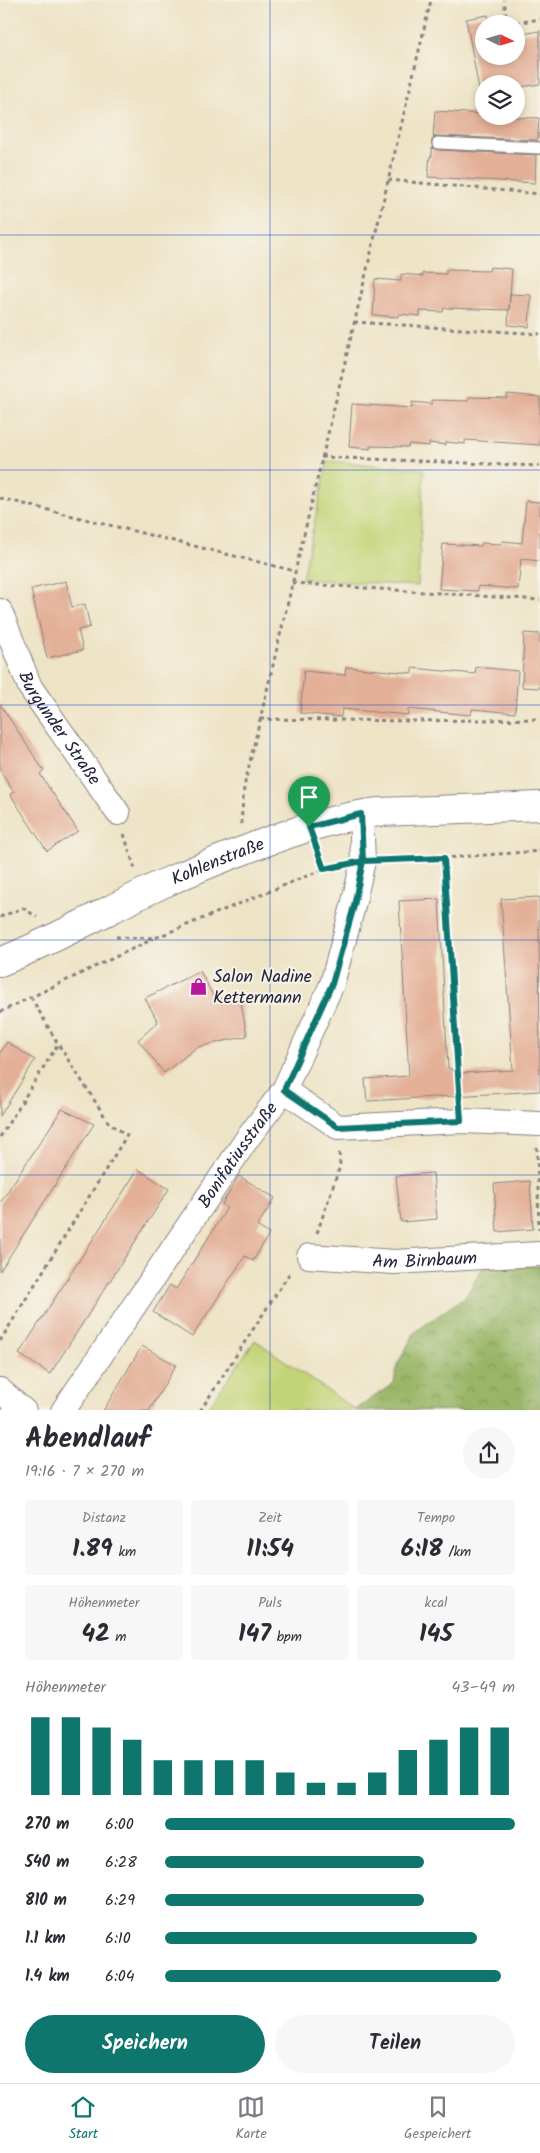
<!DOCTYPE html>
<html lang="de">
<head>
<meta charset="utf-8">
<style>
	body { margin:0; font-family:Kalam,sans-serif; background:#f7f7f7; color:#2b2b33; height:100vh; display:flex; flex-direction:column; font-size:19px; white-space:nowrap }
	* { box-sizing:border-box; margin:0 }
	p { font-size:16px; color:#7c7c81 }
	.icon { flex:none; width:28px; height:28px; fill:none; stroke:currentColor; stroke-width:2; stroke-linecap:round; stroke-linejoin:round }
	.map { position:relative; height:1410px; overflow:hidden }
	.panel { display:flex; flex-direction:column; background:#fff; flex:1 }
	.panel>* { flex:none }
	.needle { width:32px; rotate:95deg }
	.fabs { position:absolute; left:475px; top:15px; display:grid; gap:10px }
	.fabs a { display:grid; place-items:center; width:50px; height:50px; border-radius:50%; background:#fff; box-shadow:0 2px 8px #0003; font-size:25px }
	.pin { position:absolute; display:grid; place-items:center; width:42px; height:42px; color:#fff; margin:-51px -21px; border-radius:50% 50% 50% 0; rotate:-45deg; box-shadow:0 0 5px #0007 }
	.pin .icon { rotate:45deg }
	.round { display:grid; place-items:center; flex:none; width:52px; height:52px; border-radius:26px; background:#f7f7f7 }
	.headline { display:flex; align-items:center; justify-content:space-between; height:85px; padding:0 25px }
	h1 { font-size:28px; font-weight:700; line-height:38px }
	.metrics { display:grid; grid-template-columns:repeat(3,1fr); gap:8px; height:85px; padding:5px 25px }
	.metrics div { display:grid; align-content:center; border-radius:5px; background:#f7f7f7; text-align:center }
	.metrics b { font-size:25px; font-weight:700 }
	.metrics small { font-size:14px; font-weight:400 }
	.metrics p { font-size:14px }
	.chart { height:140px; padding:10px 25px }
	.chart p { display:flex; justify-content:space-between }
	.chart svg { width:100%; height:90px; margin-top:5px; stroke:#0f766e; stroke-width:6 }
	.primary-button { display:flex; gap:10px; margin-top:auto; padding:10px 25px }
	.primary-button a { flex:1; height:58px; border-radius:30px; background:#0f766e; color:#fff; font-size:20px; font-weight:700; line-height:58px; text-align:center }
	.primary-button a+a { background:#f7f7f7; color:#2b2b33 }
	ul { padding:0 25px; list-style:none; font-size:16px }
	li { display:grid; grid-template-columns:80px 60px 1fr; align-items:center; height:38px }
	li i { height:12px; border-radius:6px; background:#0f766e }
	.tabs { display:flex; justify-content:space-around; align-items:center; height:70px; border-top:1px solid #e1e1e2; background:#fff; font-size:14px; color:#7c7c81 }
	.tabs a { display:grid; justify-items:center; gap:2px }
	.tabs .selected { color:#0f766e }
	.map>svg:first-child { display:block }
	.green { fill:#c2d476; stroke:#727b58 }
	.forest { fill:url(#forest-crowns); stroke:#5e6c51 }
	.building { fill:#e3af96 }
	.lines { fill:none; stroke-linecap:round; stroke-linejoin:round }
	.service-casing { stroke:#888280; stroke-width:14 }
	.minor-casing { stroke:#888280; stroke-width:26 }
	.secondary-casing { stroke:#888280; stroke-width:30 }
	.path { stroke:#888280; stroke-width:3; stroke-dasharray:4 4; stroke-linecap:butt }
	.service { stroke:#fff; stroke-width:11 }
	.minor { stroke:#fff; stroke-width:24 }
	.secondary { stroke:#fff; stroke-width:28 }
	.route-casing { stroke:#fff; stroke-width:10 }
	.route { stroke:#0f766e; stroke-width:6 }
	.grid { fill:none; stroke:#1d4ed8; stroke-width:1; stroke-opacity:0.55 }
	.labels { text-anchor:middle; stroke-width:4; stroke-linejoin:round; paint-order:stroke }
	.street-label { font-size:18px; fill:#22223b; stroke:#f7f3e8 }
	.poi-label { font-size:18px; fill:#22223b; stroke:#f7f3e8; text-anchor:start }
</style>
</head>
<body>
<div class="map">
<svg width="540" height="1411" viewBox="0 0 540 1411">
	<defs>
		<pattern id="forest-crowns" width="20" height="18" patternUnits="userSpaceOnUse" patternTransform="scale(1.25)"><rect width="20" height="18" fill="#99b667"/><path d="M2 6a3 3 0 1 1 6 0M12 15a3 3 0 1 1 6 0" fill="none" stroke="#7c9456"/></pattern>
	</defs>
	<rect width="100%" height="100%" fill="#f7f3e8"/>
	<filter id="ink" filterUnits="userSpaceOnUse"><feTurbulence type="fractalNoise" baseFrequency=".02" numOctaves="2"/><feDisplacementMap in="SourceGraphic" scale="10" xChannelSelector="R" yChannelSelector="G"/><feConvolveMatrix kernelMatrix="1 2 1 2 8 2 1 2 1" color-interpolation-filters="sRGB"/></filter>
	<filter id="wash" filterUnits="userSpaceOnUse"><feTurbulence type="fractalNoise" baseFrequency=".0096" numOctaves="4" result="noise"/><feDisplacementMap in="SourceGraphic" scale="20" xChannelSelector="R" yChannelSelector="G"/><feGaussianBlur stdDeviation="1.12" result="paint"/><feColorMatrix in="noise" values="0 0 0 0 0 0 0 0 0 0 0 0 0 0 0 0 0 1.4 0 .05"/><feComposite in="paint" operator="in"/></filter>
	<g filter="url(#wash)">
		<rect width="100%" height="100%" fill="#ede3c5"/>
		<g class="green">
			<path d="M 328,461 L 424,469 L 418,586 L 302,579 Z"/>
			<path d="M 255,1340 L 354,1409 L 354,1410 L 206,1411 Z"/>
		</g>
		<path class="forest" d="M 540,1266 L 540,1410 L 354,1411 L 394,1383 L 397,1365 L 415,1332 L 466,1296 L 483,1267 Z"/>
		<g id="blocks">
			<g class="building">
				<path d="M 488,15 L 490,24 L 484,24 L 484,56 L 516,56 L 516,35 L 540,31 L 540,84 L 516,88 L 516,84 L 484,84 L 484,94 L 480,95 L 466,19 Z"/>
				<path d="M 435,111 L 484,114 L 484,116 L 539,118 L 538,138 L 537,140 L 438,136 L 433,137 Z"/>
				<path d="M 432,148 L 438,150 L 536,155 L 535,183 L 428,177 L 430,156 L 432,156 Z"/>
				<path d="M 490,267 L 512,269 L 509,310 L 444,308 L 443,312 L 420,311 L 420,316 L 398,314 L 398,317 L 373,315 L 375,279 L 401,281 L 401,274 L 423,276 L 423,273 L 446,274 L 446,270 L 489,271 Z"/>
				<path d="M 510,294 L 531,295 L 529,327 L 508,325 Z"/>
				<path d="M 507,394 L 540,397 L 540,445 L 465,440 L 465,444 L 446,442 L 446,445 L 429,443 L 429,446 L 409,444 L 408,447 L 370,446 L 370,449 L 349,447 L 352,404 L 412,408 L 412,402 L 432,404 L 432,400 L 468,401 L 469,397 L 507,398 Z"/>
				<path d="M 526,501 L 540,502 L 540,561 L 521,559 L 518,589 L 478,586 L 478,591 L 439,589 L 443,544 L 481,546 L 482,543 L 502,544 L 503,541 L 522,543 Z"/>
				<path d="M 66,581 L 72,607 L 85,604 L 90,627 L 78,630 L 83,650 L 47,658 L 31,589 Z"/>
				<path d="M 524,633 L 540,634 L 540,688 L 522,687 Z"/>
				<path d="M 346,667 L 412,673 L 412,668 L 475,674 L 476,667 L 518,671 L 515,713 L 472,709 L 471,715 L 408,709 L 408,715 L 342,709 L 341,717 L 300,713 L 304,671 L 345,675 Z"/>
				<path d="M 0,704 L 44,771 L 40,774 L 78,831 L 47,851 L 10,794 L 14,792 L 0,771 Z"/>
				<path d="M 539,897 L 540,1091 L 367,1101 L 365,1079 L 409,1076 L 399,901 L 439,899 L 448,1068 L 463,1073 L 513,1070 L 501,899 Z"/>
				<path d="M 200,971 L 215,999 L 240,997 L 247,1036 L 197,1047 L 164,1073 L 138,1040 L 158,1022 L 145,998 Z"/>
				<path d="M 7,1042 L 35,1060 L 0,1116 L 0,1053 Z"/>
				<path d="M 62,1109 L 94,1124 L 0,1271 L 0,1203 Z"/>
				<path d="M 138,1169 L 169,1189 L 50,1374 L 19,1354 Z"/>
				<path d="M 433,1173 L 437,1219 L 401,1222 L 396,1176 Z"/>
				<path d="M 239,1176 L 275,1198 L 257,1226 L 269,1234 L 253,1261 L 245,1256 L 192,1337 L 153,1312 L 170,1285 L 176,1289 L 227,1208 L 222,1204 Z"/>
				<path d="M 530,1181 L 533,1229 L 497,1232 L 494,1184 Z"/>
				<path d="M 142,1346 L 176,1365 L 149,1411 L 103,1411 Z"/>
			</g>
		</g>
	</g>
	<g filter="url(#ink)">
		<use href="#blocks" fill-opacity="0" stroke="#888280" stroke-width="1"/>
		<g class="lines">
			<defs>
				<path id="service" d="M 438,143 L 540,148"/>
				<g id="minor">
					<path id="s1" d="M 0,611 L 30,687 L 118,813"/>
					<path d="M 284,1090 L 338,1127 L 461,1121 L 540,1124"/>
					<path id="s2" d="M 309,1256 L 394,1262 L 540,1254"/>
					<path d="M 0,1390 L 24,1411"/>
					<path id="s3" d="M 63,1411 L 247,1139 L 284,1090 L 332,984 L 353,906 L 363,861 L 361,814"/>
				</g>
				<g id="secondary">
					<path id="s4" d="M 0,962 C 55,940 107,910 160,885 C 191,871 223,858 255,846 C 295,831 336,817 379,812 L 540,806"/>
				</g>
			</defs>
			<use href="#service" class="service-casing"/>
			<use href="#minor" class="minor-casing"/>
			<use href="#secondary" class="secondary-casing"/>
			<g class="path">
				<path d="M 503,24 L 506,14 L 504,0"/>
				<path d="M 508,24 L 540,19"/>
				<path d="M 388,180 L 540,194"/>
				<path d="M 354,322 L 540,334"/>
				<path d="M 321,457 L 540,466"/>
				<path d="M 0,498 L 295,571"/>
				<path d="M 292,583 L 540,600"/>
				<path d="M 260,719 L 415,721 L 540,719"/>
				<path d="M 241,824 L 244,787 L 431,0"/>
				<path d="M 124,834 L 135,869"/>
				<path d="M 444,858 L 460,1097"/>
				<path d="M 387,860 L 444,858 L 540,851"/>
				<path d="M 324,869 L 338,866"/>
				<path d="M 0,917 L 23,908 L 37,917"/>
				<path d="M 116,937 L 155,938 L 324,869 L 318,851"/>
				<path d="M 0,1012 L 153,939"/>
				<path d="M 0,1137 L 58,1044"/>
				<path d="M 537,1147 L 539,1230"/>
				<path d="M 317,1233 L 340,1166 L 339,1150"/>
				<path d="M 0,1341 L 127,1135 L 109,1123 L 58,1044 L 32,999"/>
				<path d="M 200,1411 L 291,1271"/>
			</g>
			<use href="#service" class="service"/>
			<use href="#minor" class="minor"/>
			<use href="#secondary" class="secondary"/>
		</g>
	</g>
	<g class="lines" filter="url(#ink)">
		<defs>
			<path id="route" d="M 309,827 L 324,869 L 363,861 L 354,906 L 332,984 L 284,1090 L 338,1127 L 461,1121 L 444,858 L 363,861 L 361,814 L 309,827"/>
		</defs>
		<use href="#route" class="route-casing"/>
		<use href="#route" class="route"/>
	</g>
	<path class="grid" d="M 270,0 L 270,1411M 0,235 L 540,235M 0,470 L 540,470M 0,705 L 540,705M 0,940 L 540,940M 0,1175 L 540,1175"/>
	<defs>
		<symbol id="shop-bare" viewBox="-9 -9 18 18"><path d="M-5-2.5h2.3a2.7 3.5 0 0 1 5.4 0H5L5.5 6h-11ZM-1.5-2.5h3a1.5 2.3 0 0 0-3 0Z" fill="#b5179e" stroke="#f7f3e8" stroke-width="2.5" paint-order="stroke"/></symbol>
	</defs>
	<g fill-rule="evenodd">
		<use href="#shop-bare" x="186" y="974" width="25" height="25"/>
	</g>
	<g class="labels">
		<g class="street-label">
			<text dy="6" stroke="none"><textPath href="#s1" startOffset="132">Burgunder Straße</textPath></text>
			<text dy="6" stroke="none"><textPath href="#s4" startOffset="240">Kohlenstraße</textPath></text>
			<text dy="6" stroke="none"><textPath href="#s3" startOffset="310">Bonifatiusstraße</textPath></text>
			<text dy="6" stroke="none"><textPath href="#s2" startOffset="116">Am Birnbaum</textPath></text>
		</g>
		<g class="poi-label">
			<text x="213" y="982">Salon Nadine<tspan x="213" dy="21">Kettermann</tspan></text>
		</g>
	</g>
</svg>
<div class="fabs">
<a><svg class="needle" viewBox="-14 -14 28 28"><path d="M0-13l5 13h-10z" fill="#e53935"/><path d="M0 13l5-13h-10z" fill="#7c7c81"/></svg></a>
<a><svg class="icon" aria-label="layers" viewBox="0 0 24 24"><path d="M12 4l9 5-9 5-9-5zM3 14l9 5 9-5"/></svg></a>
</div>
<div class="pin" style="left:309px;top:827px;background:#1e9e55"><svg class="icon" aria-label="arrive" viewBox="0 0 24 24"><path d="M6 21V4h12l-3 4 3 4H6"/></svg></div>
</div>
<section class="panel">
<div class="headline"><div><h1>Abendlauf</h1><p>19:16 · 7 × 270 m</p></div><a class="round"><svg class="icon" aria-label="share" viewBox="0 0 24 24"><path d="M12 15V3M7 8l5-5 5 5M5 13v7h14v-7"/></svg></a></div>
<div class="metrics">
<div><p>Distanz</p><b>1.89<small> km</small></b></div>
<div><p>Zeit</p><b>11:54</b></div>
<div><p>Tempo</p><b>6:18<small> /km</small></b></div>
</div>
<div class="metrics">
<div><p>Höhenmeter</p><b>42<small> m</small></b></div>
<div><p>Puls</p><b>147<small> bpm</small></b></div>
<div><p>kcal</p><b>145</b></div>
</div>
<div class="chart"><p><span>Höhenmeter</span>43–49 m</p>
<svg viewBox="0 0 160 44" preserveAspectRatio="none"><path d="M5 44V6M15 44V6M25 44V11M35 44V17M45 44V27M55 44V27M65 44V27M75 44V27M85 44V33M95 44V38M105 44V38M115 44V33M125 44V22M135 44V17M145 44V11M155 44V11"/></svg>
</div>
<ul>
<li><b>270 m</b>6:00<i style="width:100%"></i></li>
<li><b>540 m</b>6:28<i style="width:74%"></i></li>
<li><b>810 m</b>6:29<i style="width:74%"></i></li>
<li><b>1.1 km</b>6:10<i style="width:89%"></i></li>
<li><b>1.4 km</b>6:04<i style="width:96%"></i></li>
</ul>
<div class="primary-button"><a>Speichern</a><a>Teilen</a></div>
</section>
<nav class="tabs">
<a class="selected"><svg class="icon" aria-label="home" viewBox="0 0 24 24"><path d="M3 11l9-7 9 7M6 9v11h12V9"/></svg>Start</a>
<a><svg class="icon" aria-label="map" viewBox="0 0 24 24"><path d="M3 6l6-2 6 2 6-2v14l-6 2-6-2-6 2zM9 4v14M15 6v14"/></svg>Karte</a>
<a><svg class="icon" aria-label="saved" viewBox="0 0 24 24"><path d="M7 4h10v16l-5-4-5 4z"/></svg>Gespeichert</a>
</nav>
</body>
</html>
